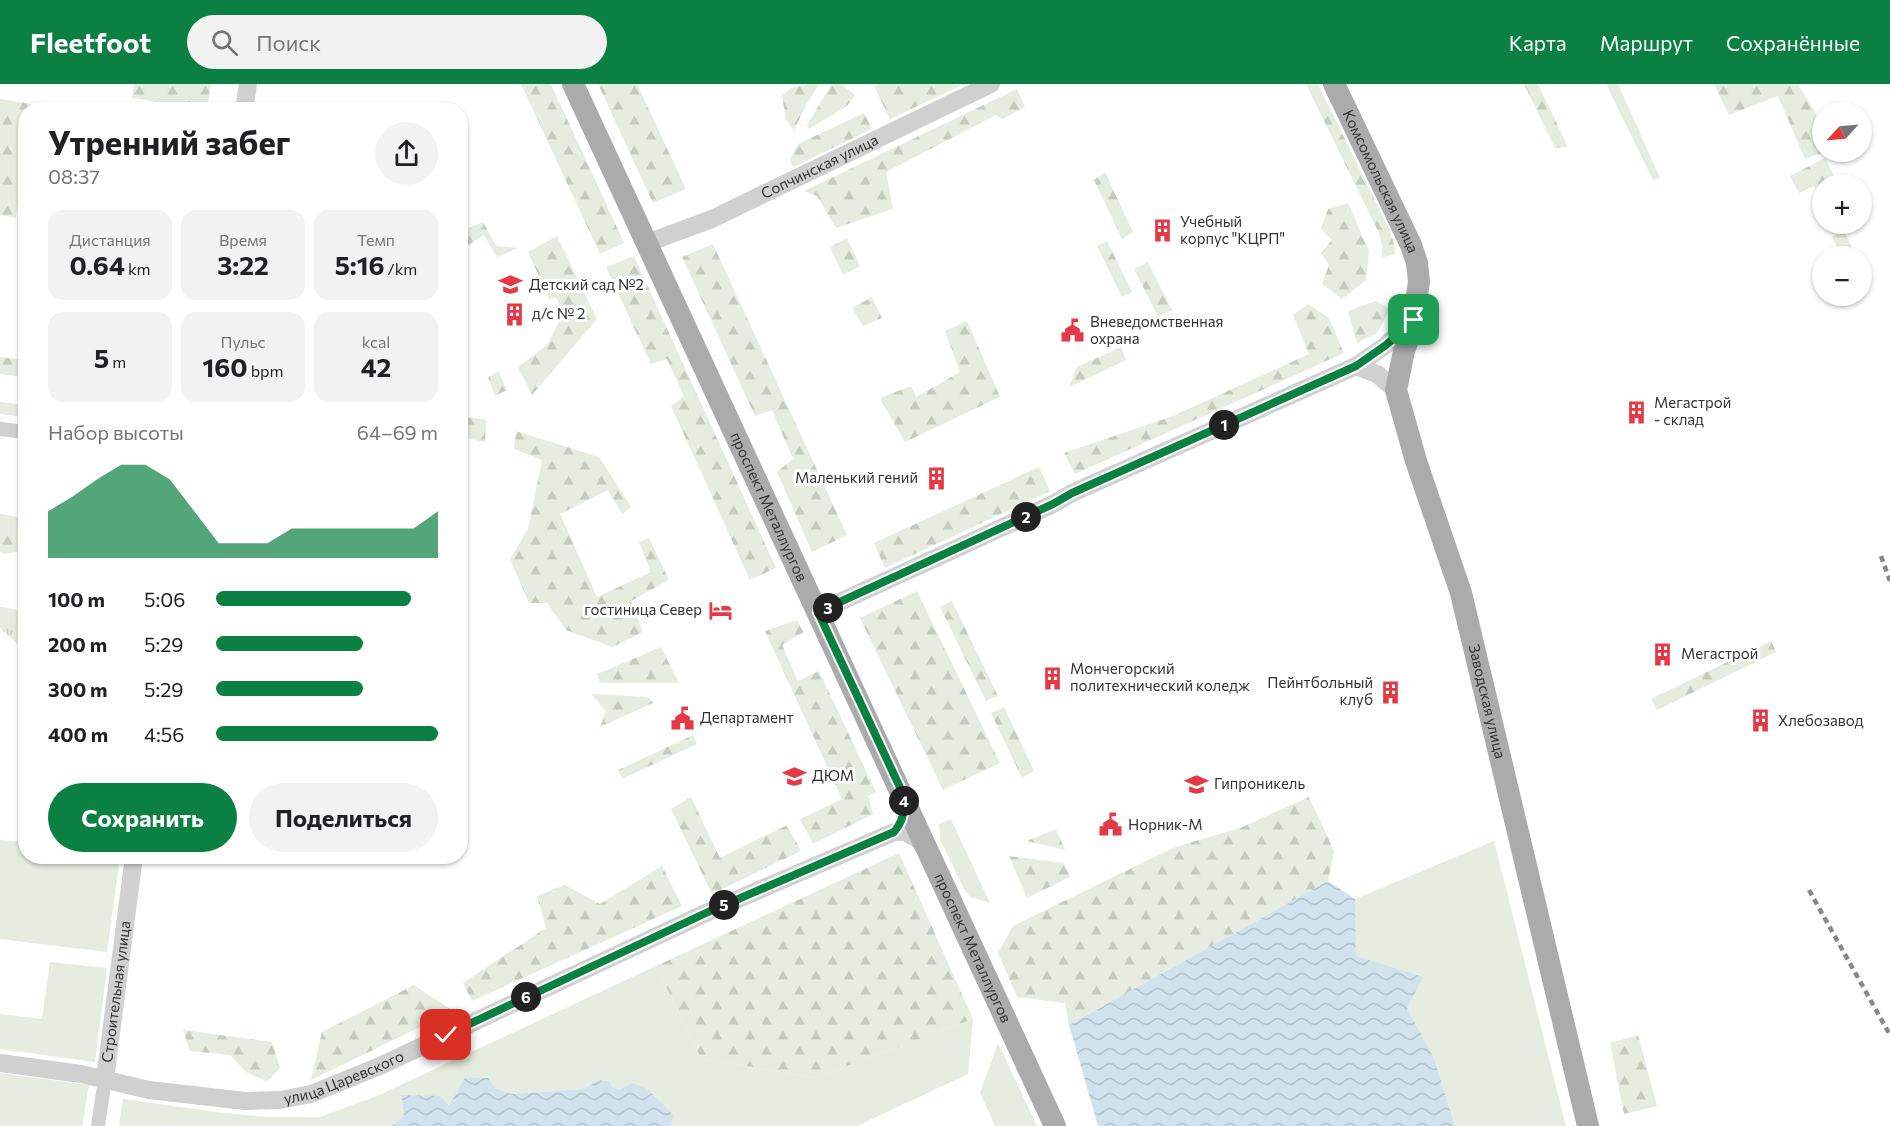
<!DOCTYPE html>
<html lang="ru">
<head>
<meta charset="utf-8">
<style>
	body { margin:0; font-family:Commissioner,sans-serif; background:#f2f2f2; color:#202124; height:100vh; display:flex; flex-direction:column; font-size:22px; white-space:nowrap }
	* { box-sizing:border-box; margin:0 }
	p { font-size:20px; color:#757577 }
	.icon { flex:none; width:33px; height:33px; fill:none; stroke:currentColor; stroke-width:2; stroke-linecap:round; stroke-linejoin:round }
	.map { position:relative; flex:1; overflow:hidden }
	.panel { position:absolute; left:18px; top:18px; width:450px; height:762px; display:flex; flex-direction:column; background:#fff; border-radius:24px; box-shadow:0 2px 4px #0004 }
	.panel>* { flex:none }
	.needle { width:39px; rotate:244deg }
	.controls { position:absolute; left:1812px; top:18px; display:grid; gap:12px }
	.controls a { display:grid; place-items:center; width:60px; height:60px; border-radius:50%; background:#fff; box-shadow:0 2px 4px #0004; font-size:30px }
	.pin { position:absolute; display:grid; place-items:center; width:51px; height:51px; color:#fff; margin:-26px; border-radius:12px; box-shadow:0 3px 9px #0006 }
	.km { position:absolute; width:30px; height:30px; margin:-15px; border-radius:50%; background:#222; color:#fff; font-size:16px; line-height:30px; text-align:center }
	.round { display:grid; place-items:center; flex:none; width:63px; height:63px; border-radius:32px; background:#f2f2f2 }
	.head { display:flex; align-items:center; justify-content:space-between; height:102px; padding:0 30px }
	h1 { font-size:33px; font-weight:700; line-height:45px }
	.metrics { display:grid; grid-template-columns:repeat(3,1fr); gap:9px; height:102px; padding:6px 30px }
	.metrics div { display:grid; align-content:center; border-radius:15px; background:#f2f2f2; text-align:center }
	.metrics b { font-size:26px; font-weight:700 }
	.metrics small { font-size:16px; font-weight:400 }
	.metrics p { font-size:16px }
	.chart { height:168px; padding:12px 30px }
	.chart p { display:flex; justify-content:space-between }
	.chart svg { width:100%; height:108px; margin-top:6px; fill:#0b8043; opacity:.7 }
	.action { display:flex; gap:12px; margin-top:auto; padding:12px 30px }
	.action a { flex:1; height:69px; border-radius:36px; background:#0b8043; color:#fff; font-size:24px; font-weight:700; line-height:69px; text-align:center }
	.action a+a { background:#f2f2f2; color:#202124 }
	ul { padding:0 30px; list-style:none; font-size:20px }
	li { display:grid; grid-template-columns:96px 72px 1fr; align-items:center; height:45px }
	li i { height:15px; border-radius:8px; background:#0b8043 }
	header { display:flex; align-items:center; gap:36px; box-sizing:border-box; height:84px; padding:0 30px; background:#0b8043; color:#fff }
	header strong { font-size:28px }
	nav { display:flex; gap:33px; margin-inline-start:auto; font-size:21px }
	.search { width:420px; height:54px; background:#f2f2f2; display:flex; align-items:center; gap:15px; box-sizing:border-box; padding:0 21px; border-radius:33px; color:#757577; font-size:22px }
	.map>svg:first-child { display:block }
	.grass { fill:#e6ecdf }
	.forest { fill:url(#forest-firs) }
	.park { fill:url(#park-tufts) }
	.water { fill:url(#water-waves) }
	.lines { fill:none; stroke-linecap:round; stroke-linejoin:round }
	.minor { stroke:#d0d0d0; stroke-width:14 }
	.tertiary { stroke:#d0d0d0; stroke-width:18 }
	.primary { stroke:#ababab; stroke-width:22 }
	.rail { stroke:#888; stroke-width:4.5; stroke-dasharray:6 4.5; stroke-linecap:butt }
	.route-casing { stroke:#fff; stroke-width:12 }
	.route { stroke:#0b8043; stroke-width:8 }
	.labels { text-anchor:middle; stroke-width:6; stroke-linejoin:round; paint-order:stroke }
	.street-label { font-size:15px; fill:#333; stroke:#fff }
	.poi-label { font-size:15px; fill:#333; stroke:#fff; text-anchor:start }
</style>
</head>
<body>
<header>
<strong>Fleetfoot</strong>
<div class="search"><svg class="icon" aria-label="search" viewBox="0 0 24 24"><circle cx="10" cy="10" r="6"/><path d="M15 15l6 6"/></svg>Поиск</div>
<nav><a>Карта</a><a>Маршрут</a><a>Сохранённые</a></nav>
</header>
<div class="map">
<svg width="1890" height="1042" viewBox="0 0 1890 1042">
	<defs>
		<pattern id="forest-firs" width="22" height="20" patternUnits="userSpaceOnUse" patternTransform="scale(1.5)"><rect width="22" height="20" fill="#e6ecdf"/><path d="M5 1l3.5 6h-7zM16 11l3.5 6h-7z" fill="#c6cbc0"/></pattern>
		<pattern id="park-tufts" width="24" height="20" patternUnits="userSpaceOnUse" patternTransform="scale(1.5)"><rect width="24" height="20" fill="#e6ecdf"/><path d="M3 7l-1-3M5 7V3M7 7l1-3M15 17l-1-3M17 17v-4M19 17l1-3" fill="none" stroke="#c6cbc0"/></pattern>
		<pattern id="water-waves" width="16" height="10" patternUnits="userSpaceOnUse" patternTransform="scale(1.5)"><rect width="16" height="10" fill="#cfe2ee"/><path d="M0 5q4-4 8 0t8 0" fill="none" stroke="#b2c2cd"/></pattern>
	</defs>
	<rect width="100%" height="100%" fill="#fff"/>
	<g class="grass">
		<path d="M 1606,0 L 1618,0 L 1660,94 L 1653,96 Z"/>
		<path d="M 951,735 L 990,819 L 970,813 L 965,807 L 940,755 L 939,740 Z"/>
		<path d="M 0,756 L 25,758 L 26,772 L 120,773 L 107,868 L 0,855 Z"/>
		<path d="M 1494,757 L 1566,1042 L 1455,1042 L 1434,974 L 1407,924 L 1356,873 L 1355,815 Z"/>
		<path d="M 50,878 L 107,884 L 95,978 L 0,965 L 0,930 L 42,935 Z"/>
		<path d="M 656,882 L 701,974 L 815,994 L 973,935 L 968,990 L 857,1042 L 670,1042 L 674,1032 L 620,1005 L 612,1003 L 599,996 L 583,1005 L 511,1010 L 495,1004 L 449,1023 L 401,1012 L 404,1031 L 392,1042 L 119,1042 L 123,1015 L 216,1028 L 267,1033 L 320,1033 L 379,1011 Z"/>
		<path d="M 998,959 L 1037,1042 L 995,1042 L 980,1009 Z"/>
		<path d="M 0,989 L 89,1001 L 82,1042 L 0,1042 Z"/>
	</g>
	<g class="forest">
		<path d="M 134,0 L 211,0 L 207,25 L 132,14 Z"/>
		<path d="M 521,0 L 551,0 L 624,159 L 600,170 Z"/>
		<path d="M 598,0 L 637,0 L 686,105 L 653,119 Z"/>
		<path d="M 810,0 L 819,0 L 806,21 L 794,46 L 786,36 L 782,12 L 791,4 Z"/>
		<path d="M 832,0 L 841,0 L 855,11 L 847,22 L 809,45 L 807,41 Z"/>
		<path d="M 878,0 L 964,0 L 890,35 L 874,2 Z"/>
		<path d="M 1306,0 L 1318,0 L 1389,145 L 1393,156 L 1395,170 L 1382,174 L 1382,160 L 1379,149 Z"/>
		<path d="M 1524,0 L 1538,0 L 1568,63 L 1555,64 Z"/>
		<path d="M 1714,0 L 1798,0 L 1816,30 L 1822,46 L 1824,68 L 1805,75 L 1778,12 L 1729,31 Z"/>
		<path d="M 1017,5 L 1025,23 L 1002,35 L 996,31 L 886,88 L 893,125 L 836,144 L 817,112 L 804,107 Z"/>
		<path d="M 0,15 L 32,20 L 31,25 L 26,26 L 25,66 L 16,134 L 0,131 Z"/>
		<path d="M 864,29 L 872,45 L 793,83 L 790,76 L 798,60 Z"/>
		<path d="M 1825,74 L 1838,100 L 1822,100 L 1822,118 L 1814,102 L 1799,109 L 1790,92 Z"/>
		<path d="M 1105,88 L 1133,148 L 1122,155 L 1094,96 Z"/>
		<path d="M 1348,119 L 1369,167 L 1366,196 L 1342,215 L 1322,200 L 1329,181 L 1321,169 L 1332,156 L 1321,145 L 1328,125 Z"/>
		<path d="M 483,138 L 496,162 L 518,164 L 497,173 L 484,151 L 461,166 L 461,147 Z"/>
		<path d="M 1844,147 L 1856,172 L 1842,172 L 1832,153 Z"/>
		<path d="M 557,152 L 597,235 L 532,311 L 518,283 L 547,261 L 563,231 L 556,213 L 550,216 L 528,168 Z"/>
		<path d="M 847,154 L 860,182 L 843,191 L 830,163 Z"/>
		<path d="M 1107,157 L 1132,208 L 1122,213 L 1097,162 Z"/>
		<path d="M 713,160 L 847,451 L 812,468 L 777,388 L 793,375 L 772,326 L 755,332 L 682,173 Z"/>
		<path d="M 634,172 L 776,484 L 750,496 L 671,322 L 684,312 L 667,275 L 651,280 L 606,183 Z"/>
		<path d="M 1148,178 L 1172,226 L 1158,233 L 1134,185 Z"/>
		<path d="M 872,213 L 882,234 L 863,242 L 852,224 Z"/>
		<path d="M 1376,217 L 1390,225 L 1377,249 L 1357,259 L 1348,227 Z"/>
		<path d="M 1308,220 L 1329,234 L 1344,269 L 1075,390 L 1064,369 L 1173,332 L 1309,270 L 1293,231 Z"/>
		<path d="M 967,237 L 1000,313 L 905,358 L 880,314 L 911,302 L 916,313 L 960,288 L 945,247 Z"/>
		<path d="M 1121,263 L 1126,276 L 1069,303 L 1077,283 Z"/>
		<path d="M 0,273 L 25,276 L 25,293 L 0,290 Z"/>
		<path d="M 498,287 L 507,306 L 495,312 L 488,293 Z"/>
		<path d="M 0,318 L 25,321 L 25,333 L 0,330 Z"/>
		<path d="M 460,332 L 486,336 L 485,358 L 461,353 Z"/>
		<path d="M 516,347 L 599,373 L 631,423 L 622,430 L 608,406 L 560,430 L 597,513 L 651,488 L 639,458 L 649,454 L 669,496 L 631,517 L 643,548 L 612,563 L 566,546 L 547,519 L 529,519 L 510,475 L 528,445 L 542,376 L 514,365 Z"/>
		<path d="M 1039,383 L 1050,407 L 885,484 L 874,459 Z"/>
		<path d="M 0,430 L 25,434 L 25,466 L 6,470 L 0,468 Z"/>
		<path d="M 917,507 L 1000,679 L 943,706 L 860,534 Z"/>
		<path d="M 952,517 L 998,612 L 986,617 L 940,523 Z"/>
		<path d="M 797,536 L 804,548 L 782,561 L 798,597 L 819,587 L 876,708 L 868,712 L 873,730 L 813,760 L 800,735 L 842,715 L 765,547 Z"/>
		<path d="M 1771,557 L 1776,568 L 1657,626 L 1651,615 Z"/>
		<path d="M 661,563 L 679,599 L 600,599 L 597,590 Z"/>
		<path d="M 591,610 L 648,613 L 653,619 L 600,643 L 606,627 Z"/>
		<path d="M 1004,623 L 1034,687 L 1022,694 L 991,629 Z"/>
		<path d="M 693,651 L 697,660 L 622,695 L 618,686 Z"/>
		<path d="M 691,713 L 720,774 L 787,741 L 801,767 L 712,810 L 671,725 Z"/>
		<path d="M 1309,713 L 1334,767 L 1328,797 L 1069,941 L 1065,919 L 1017,913 L 998,869 L 1013,842 L 1175,763 L 1240,744 Z"/>
		<path d="M 1056,745 L 1065,766 L 1027,757 Z"/>
		<path d="M 899,769 L 973,935 L 815,994 L 701,974 L 656,882 Z"/>
		<path d="M 1009,772 L 1064,779 L 1070,793 L 1027,814 Z"/>
		<path d="M 662,782 L 682,822 L 472,917 L 463,899 L 546,844 L 537,812 L 565,801 L 600,820 Z"/>
		<path d="M 414,901 L 453,927 L 311,996 L 322,948 Z"/>
		<path d="M 183,946 L 272,958 L 280,984 L 267,997 L 247,989 L 230,971 L 190,967 Z"/>
		<path d="M 1638,951 L 1657,1022 L 1624,1030 L 1610,959 Z"/>
	</g>
	<path class="park" d="M 0,523 L 25,527 L 25,567 L 0,544 Z"/>
	<g class="water">
		<path d="M 1328,797 L 1355,815 L 1356,872 L 1423,893 L 1407,924 L 1434,974 L 1455,1042 L 1098,1042 L 1069,941 Z"/>
		<path d="M 465,994 L 488,994 L 495,1004 L 511,1010 L 583,1005 L 599,996 L 610,998 L 612,1003 L 620,1005 L 632,999 L 646,1004 L 674,1032 L 670,1042 L 392,1042 L 404,1031 L 401,1011 L 440,1012 L 449,1022 Z"/>
	</g>
	<g class="lines">
		<g class="minor">
			<path d="M 0,345 L 26,348"/>
			<path d="M 98,1042 L 105,995"/>
		</g>
		<g class="tertiary">
			<path d="M 244,26 L 248,0"/>
			<path id="s1" d="M 647,159 L 712,135 L 991,0"/>
			<path d="M 1356,282 L 1377,290 L 1396,306"/>
			<path d="M 818,528 L 1053,420 L 1072,409 L 1356,282 L 1386,261 L 1414,236"/>
			<path id="s2" d="M 0,979 L 81,990 L 149,1006 L 245,1017 L 280,1016 L 311,1010 L 380,982 L 708,828 L 894,748 L 905,748 L 926,760"/>
			<path id="s3" d="M 105,995 L 134,772"/>
		</g>
		<g class="primary">
			<path id="s4" d="M 573,0 L 1055,1042"/>
			<path id="s5" d="M 1334,0 L 1411,161 L 1417,179 L 1419,198 L 1412,245 L 1404,267 L 1396,306 L 1416,377 L 1461,509 L 1588,1042"/>
		</g>
		<g class="rail">
			<path d="M 1881,472 L 1890,497"/>
			<path d="M 1809,806 L 1890,951"/>
		</g>
	</g>
	<g class="lines">
		<defs>
			<path id="route" d="M 446,951 L 708,828 L 894,748 C 904,736 904,727 904,712 L 818,528 L 1053,420 L 1072,409 L 1356,282 L 1386,261 L 1414,236"/>
		</defs>
		<use href="#route" class="route-casing"/>
		<use href="#route" class="route"/>
	</g>
	<defs>
		<symbol id="building-bare" viewBox="-9 -9 18 18"><path d="M-4-6H4V6H1V3H-1V6H-4ZM-2.5-4.3h1.7v1.8h-1.7ZM.8-4.3h1.7v1.8H.8ZM-2.5-1h1.7V.8h-1.7ZM.8-1h1.7V.8H.8Z" fill="#e63946" stroke="#fff" stroke-width="2.5" paint-order="stroke"/></symbol>
		<symbol id="school-bare" viewBox="-9 -9 18 18"><path d="M0-5L7-2L0 1L-7-2ZM-4 1L0 2.5L4 1V4Q0 6-4 4Z" fill="#e63946" stroke="#fff" stroke-width="2.5" paint-order="stroke"/></symbol>
		<symbol id="civic-bare" viewBox="-9 -9 18 18"><path d="M-.6-6.5H3V-4.5H.6V-3L4-1V1h2V6H-6V1h2V-1L-.6-3ZM-1.2 2.5V6h2.4V2.5Z" fill="#e63946" stroke="#fff" stroke-width="2.5" paint-order="stroke"/></symbol>
		<symbol id="hotel-bare" viewBox="-9 -9 18 18"><path d="M-6-4.5h1.5V1H6V5H4.5V3h-9V5H-6ZM-4 0a1.8 1.8 0 1 1 3.6 0ZM.5 0V-2.5h3Q6-2.5 6 0Z" fill="#e63946" stroke="#fff" stroke-width="2.5" paint-order="stroke"/></symbol>
		<symbol id="university-bare" viewBox="-9 -9 18 18"><path d="M0-5L7-2L0 1L-7-2ZM-4 1L0 2.5L4 1V4Q0 6-4 4Z" fill="#e63946" stroke="#fff" stroke-width="2.5" paint-order="stroke"/></symbol>
	</defs>
	<g fill-rule="evenodd">
		<use href="#building-bare" x="1146" y="130" width="33" height="33"/>
		<use href="#school-bare" x="494" y="184" width="33" height="33"/>
		<use href="#building-bare" x="498" y="214" width="33" height="33"/>
		<use href="#civic-bare" x="1056" y="230" width="33" height="33"/>
		<use href="#building-bare" x="1620" y="312" width="33" height="33"/>
		<use href="#building-bare" x="920" y="378" width="33" height="33"/>
		<use href="#hotel-bare" x="704" y="510" width="33" height="33"/>
		<use href="#building-bare" x="1646" y="554" width="33" height="33"/>
		<use href="#building-bare" x="1036" y="578" width="33" height="33"/>
		<use href="#building-bare" x="1374" y="592" width="33" height="33"/>
		<use href="#civic-bare" x="666" y="618" width="33" height="33"/>
		<use href="#building-bare" x="1744" y="620" width="33" height="33"/>
		<use href="#school-bare" x="778" y="676" width="33" height="33"/>
		<use href="#university-bare" x="1180" y="684" width="33" height="33"/>
		<use href="#civic-bare" x="1094" y="724" width="33" height="33"/>
	</g>
	<g class="labels">
		<g class="street-label">
			<text dy="5" stroke="none"><textPath href="#s1" startOffset="189">Сопчинская улица</textPath></text>
			<text dy="5" stroke="none"><textPath href="#s5" startOffset="108">Комсомольская улица</textPath></text>
			<text dy="5" stroke="none"><textPath href="#s4" startOffset="466">проспект Металлургов</textPath></text>
			<text dy="5" stroke="none"><textPath href="#s5" startOffset="652">Заводская улица</textPath></text>
			<text dy="5" stroke="none"><textPath href="#s4" startOffset="952">проспект Металлургов</textPath></text>
			<text dy="5" stroke="none"><textPath href="#s3" startOffset="88">Строительная улица</textPath></text>
			<text dy="5" stroke="none"><textPath href="#s2" startOffset="351">улица Царевского</textPath></text>
		</g>
		<g class="poi-label">
			<text x="1180" y="143">Учебный<tspan x="1180" dy="17">корпус "КЦРП"</tspan></text>
			<text x="529" y="206">Детский сад №2</text>
			<text x="532" y="235">д/с № 2</text>
			<text x="1090" y="243">Вневедомственная<tspan x="1090" dy="17">охрана</tspan></text>
			<text x="1654" y="324">Мегастрой<tspan x="1654" dy="17">- склад</tspan></text>
			<text x="918" y="399" text-anchor="end">Маленький гений</text>
			<text x="702" y="531" text-anchor="end">гостиница Север</text>
			<text x="1681" y="575">Мегастрой</text>
			<text x="1070" y="590">Мончегорский<tspan x="1070" dy="17">политехнический коледж</tspan></text>
			<text x="1373" y="604" text-anchor="end">Пейнтбольный<tspan x="1373" dy="17">клуб</tspan></text>
			<text x="700" y="639">Департамент</text>
			<text x="1778" y="642">Хлебозавод</text>
			<text x="812" y="697">ДЮМ</text>
			<text x="1214" y="705">Гипроникель</text>
			<text x="1128" y="746">Норник-М</text>
		</g>
	</g>
</svg>
<div class="controls">
<a><svg class="needle" viewBox="-14 -14 28 28"><path d="M0-13l5 13h-10z" fill="#e53935"/><path d="M0 13l5-13h-10z" fill="#757577"/></svg></a>
<a>+</a>
<a>−</a>
</div>
<div class="pin" style="left:1414px;top:236px;background:#1e9e55"><svg class="icon" aria-label="arrive" viewBox="0 0 24 24"><path d="M6 21V4h12l-3 4 3 4H6"/></svg></div>
<div class="pin" style="left:446px;top:951px;background:#d93025"><svg class="icon" aria-label="check" viewBox="0 0 24 24"><path d="M5 12l5 5 9-10"/></svg></div>
<b class="km" style="left:1224px;top:341px">1</b>
<b class="km" style="left:1026px;top:433px">2</b>
<b class="km" style="left:828px;top:524px">3</b>
<b class="km" style="left:904px;top:717px">4</b>
<b class="km" style="left:724px;top:821px">5</b>
<b class="km" style="left:526px;top:913px">6</b>
<section class="panel">
<div class="head"><div><h1>Утренний забег</h1><p>08:37</p></div><a class="round"><svg class="icon" aria-label="share" viewBox="0 0 24 24"><path d="M12 15V3M7 8l5-5 5 5M5 13v7h14v-7"/></svg></a></div>
<div class="metrics">
<div><p>Дистанция</p><b>0.64<small> km</small></b></div>
<div><p>Время</p><b>3:22</b></div>
<div><p>Темп</p><b>5:16<small> /km</small></b></div>
</div>
<div class="metrics">
<div><b>5<small> m</small></b></div>
<div><p>Пульс</p><b>160<small> bpm</small></b></div>
<div><p>kcal</p><b>42</b></div>
</div>
<div class="chart"><p><span>Набор высоты</span>64–69 m</p>
<svg viewBox="0 0 160 44" preserveAspectRatio="none"><path d="M0 44V25L10 19L20 12L30 6L40 6L50 12L60 25L70 38L80 38L90 38L100 32L110 32L120 32L130 32L140 32L150 32L160 25V44z"/></svg>
</div>
<ul>
<li><b>100 m</b>5:06<i style="width:88%"></i></li>
<li><b>200 m</b>5:29<i style="width:66%"></i></li>
<li><b>300 m</b>5:29<i style="width:66%"></i></li>
<li><b>400 m</b>4:56<i style="width:100%"></i></li>
</ul>
<div class="action"><a>Сохранить</a><a>Поделиться</a></div>
</section>
</div>
</body>
</html>
